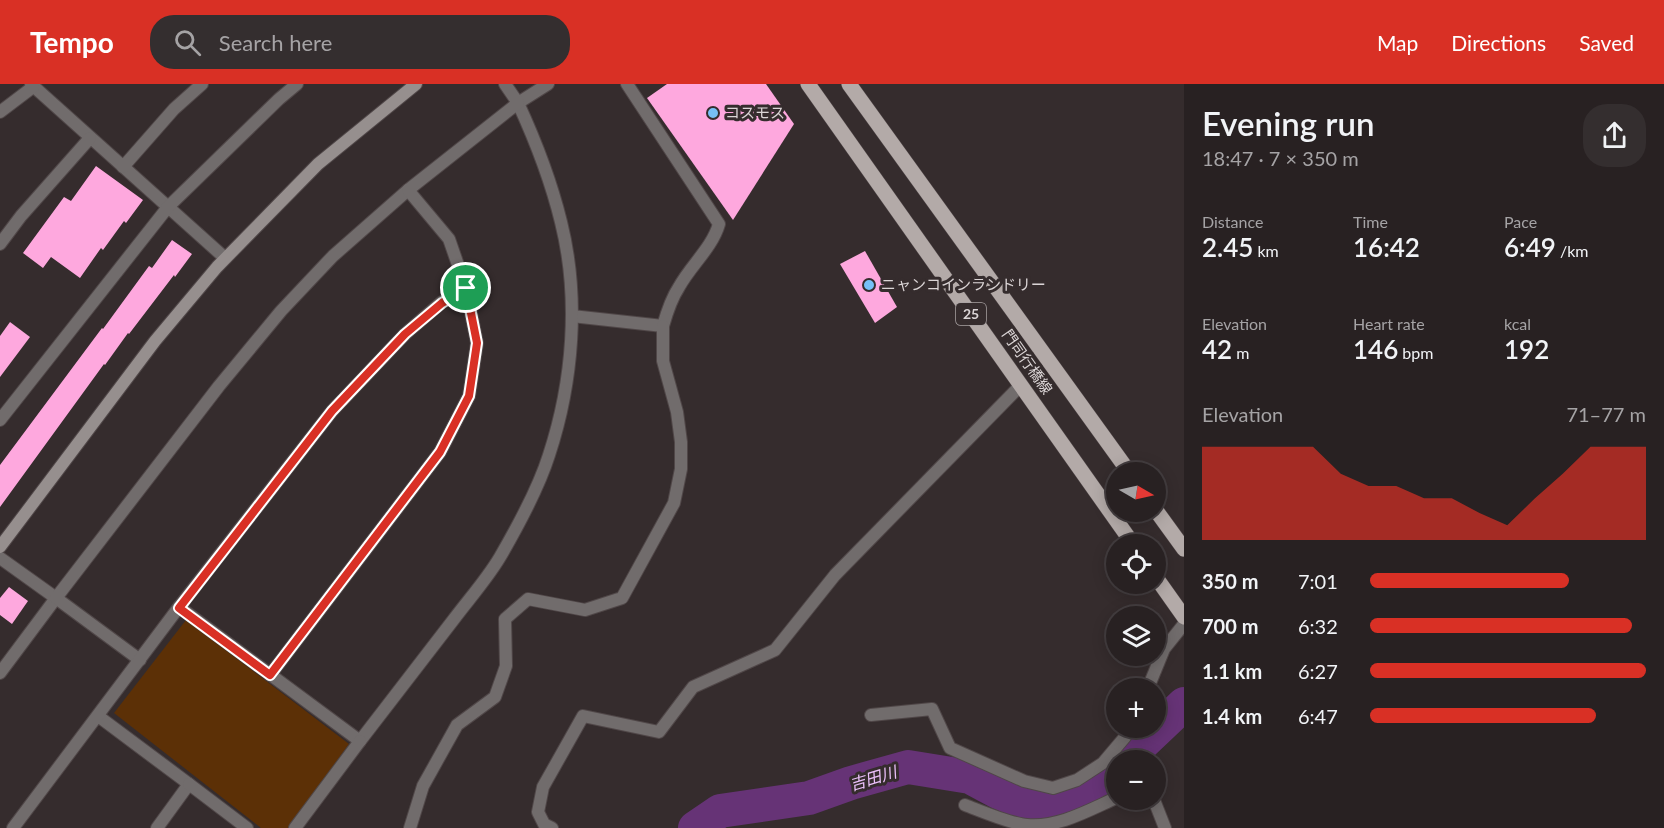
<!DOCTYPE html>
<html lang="en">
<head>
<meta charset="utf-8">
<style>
	body { margin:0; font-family:Lato,"Noto Sans JP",sans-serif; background:#342e2f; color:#f1f3f6; height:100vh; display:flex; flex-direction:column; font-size:22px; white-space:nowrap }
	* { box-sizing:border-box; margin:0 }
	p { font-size:20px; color:#a5a3a5 }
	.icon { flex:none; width:33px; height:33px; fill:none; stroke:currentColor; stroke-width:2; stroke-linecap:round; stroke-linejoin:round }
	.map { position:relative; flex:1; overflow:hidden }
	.sheet { display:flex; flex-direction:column; background:#282122; width:480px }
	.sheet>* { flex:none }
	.needle { width:39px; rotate:99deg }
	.controls { position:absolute; left:1106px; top:378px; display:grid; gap:12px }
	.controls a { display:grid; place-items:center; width:60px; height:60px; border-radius:50%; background:#282122; box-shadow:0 3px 15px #0003,0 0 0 2px #443e40; font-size:30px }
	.pin { position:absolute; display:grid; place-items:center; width:51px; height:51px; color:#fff; margin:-26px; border:3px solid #fff; border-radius:50%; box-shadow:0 2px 6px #0007 }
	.round { display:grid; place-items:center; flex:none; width:63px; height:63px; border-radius:24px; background:#342e2f }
	.head { display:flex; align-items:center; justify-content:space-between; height:102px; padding:0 18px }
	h1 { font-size:33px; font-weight:600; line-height:45px }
	.figures { display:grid; grid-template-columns:repeat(3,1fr); gap:9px; height:102px; padding:6px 18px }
	.figures div { display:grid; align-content:center }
	.figures b { font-size:26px; font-weight:600 }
	.figures small { font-size:16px; font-weight:400 }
	.figures p { font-size:16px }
	.chart { height:168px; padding:12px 18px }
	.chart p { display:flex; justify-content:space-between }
	.chart svg { width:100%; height:108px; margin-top:6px; fill:#d93025; opacity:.7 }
	ul { padding:0 18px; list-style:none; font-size:20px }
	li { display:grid; grid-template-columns:96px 72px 1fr; align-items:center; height:45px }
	li i { height:15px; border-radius:8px; background:#d93025 }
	header { display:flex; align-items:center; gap:36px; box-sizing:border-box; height:84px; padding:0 30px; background:#d93025; color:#fff }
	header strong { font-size:28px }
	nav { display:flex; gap:33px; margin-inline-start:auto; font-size:21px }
	.search { width:420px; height:54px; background:#342e2f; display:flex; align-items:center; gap:15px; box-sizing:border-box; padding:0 21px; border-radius:24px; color:#a5a3a5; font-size:22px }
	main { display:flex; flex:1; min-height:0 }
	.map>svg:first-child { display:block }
	.green { fill:#5c3006 }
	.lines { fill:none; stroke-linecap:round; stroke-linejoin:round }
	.river { stroke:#663376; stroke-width:34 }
	.building { fill:#fea8de }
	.street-casing { stroke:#504748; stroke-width:14 }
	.secondary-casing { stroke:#504748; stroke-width:14 }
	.primary-casing { stroke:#504748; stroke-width:16 }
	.street { stroke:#716c6c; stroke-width:12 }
	.secondary { stroke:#968f8e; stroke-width:12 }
	.primary { stroke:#b3aaa8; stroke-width:15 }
	.route-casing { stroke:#fff; stroke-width:12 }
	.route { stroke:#d93025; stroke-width:8 }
	.poi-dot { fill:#76c0f7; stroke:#352c2d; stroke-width:2 }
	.labels { text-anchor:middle; stroke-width:6; stroke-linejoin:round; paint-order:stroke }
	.shield { fill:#352c2d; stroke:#a9a2a3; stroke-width:1.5 }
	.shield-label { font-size:14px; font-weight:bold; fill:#dbd5d6 }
	.poi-label { font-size:15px; fill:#dbd5d6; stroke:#352c2d; text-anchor:start }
	.street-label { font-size:15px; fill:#dbd5d6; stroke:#352c2d }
	.water-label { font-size:16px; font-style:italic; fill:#ecc1fb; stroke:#352c2d }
</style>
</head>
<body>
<header>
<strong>Tempo</strong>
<div class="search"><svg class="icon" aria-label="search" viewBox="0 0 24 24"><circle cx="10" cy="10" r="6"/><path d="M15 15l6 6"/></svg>Search here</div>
<nav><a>Map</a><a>Directions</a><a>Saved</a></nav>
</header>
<main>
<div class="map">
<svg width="1184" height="744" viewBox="0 0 1184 744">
	<rect width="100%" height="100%" fill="#352c2d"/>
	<path class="green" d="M 186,536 L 349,660 L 288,744 L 261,744 L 114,629 Z"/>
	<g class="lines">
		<g class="river">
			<path d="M 1127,676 L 1143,659 L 1184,620"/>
			<path d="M 695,744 L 720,727 L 809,714 L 851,699 L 908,683 L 970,693 L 998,708 L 1017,716 L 1040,720 L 1055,719 L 1073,714 L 1094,702 L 1116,685"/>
		</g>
	</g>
	<g class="building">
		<path d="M 667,0 L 766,0 L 794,40 L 733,136 L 647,14 Z"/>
		<path d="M 96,82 L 143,116 L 126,139 L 124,137 L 103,166 L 101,164 L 80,194 L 51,173 L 43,184 L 23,169 L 64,113 L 71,117 Z"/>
		<path d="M 172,156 L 192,170 L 175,193 L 174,191 L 129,250 L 128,249 L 105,281 L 104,280 L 0,423 L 0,381 L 102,244 L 103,245 L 149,182 L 152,184 Z"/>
		<path d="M 865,167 L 897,223 L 875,239 L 840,180 Z"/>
		<path d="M 10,238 L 30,253 L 0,293 L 0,252 Z"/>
		<path d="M 9,503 L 28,517 L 12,540 L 0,531 L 0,514 Z"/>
	</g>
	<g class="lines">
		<defs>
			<g id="street">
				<path d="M 31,0 L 225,174"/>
				<path d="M 0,28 L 33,3"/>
				<path d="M 123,83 L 174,25 L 202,0"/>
				<path d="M 0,160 L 21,132 L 90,54"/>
				<path d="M 572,232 L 663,242 C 667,228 671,215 679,203 C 691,181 712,164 719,140 L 627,0"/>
				<path d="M 0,336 L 168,123 L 279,15 L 297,0"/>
				<path d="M 0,474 L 56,514 L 0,589"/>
				<path d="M 179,523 L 360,657 C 391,617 422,576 454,535 C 469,515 487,495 500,473 C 518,442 538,406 549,371 C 573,298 580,214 561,138 C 551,97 536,58 518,19 L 548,0"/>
				<path d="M 140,576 L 56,514 L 219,302 L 281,227 L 333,172 L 408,106"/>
				<path d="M 270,591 L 440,368 L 469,312 L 477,259 L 466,204 L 449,155 L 408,106 L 518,19 L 505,0"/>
				<path d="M 1148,604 L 1164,565 L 1184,540"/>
				<path d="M 871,631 L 932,625 L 950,664 L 1024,697 L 1053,704 L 1077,696 L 1103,679 L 1125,653 L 1129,644"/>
				<path d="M 98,632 L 189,700 L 157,744"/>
				<path d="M 189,700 L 247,744"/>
				<path d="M 1154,716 L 1165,744"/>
				<path d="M 965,721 C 981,727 1011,740 1027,741 C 1058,744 1089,726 1116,714"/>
				<path d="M 13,744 L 179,523 L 332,327 L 405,250 L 442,218 L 466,204"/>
				<path d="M 295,744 L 360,657"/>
				<path d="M 410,744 L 423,702 L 457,641 L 495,613 L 506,582 L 505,535 L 528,515 L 585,526 L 622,514 L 674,419 L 681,385 L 681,358 L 677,328 L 663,277 L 663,242"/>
				<path d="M 552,744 L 544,740 L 538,728 L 543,703 L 583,632 L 659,648 L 693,603 L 775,566 L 835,491 L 1021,301"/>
			</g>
			<path id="secondary" d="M 0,463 L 155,257 L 217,183 L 318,80 L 416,0"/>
			<g id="primary">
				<path d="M 808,0 L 1133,460"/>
				<path d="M 849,0 L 1129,388"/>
				<path d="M 1155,425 L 1184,465"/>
				<path d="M 1155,492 L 1184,533"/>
			</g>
		</defs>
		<use href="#street" class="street-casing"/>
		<use href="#secondary" class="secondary-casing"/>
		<use href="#primary" class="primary-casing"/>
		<use href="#street" class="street"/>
		<use href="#secondary" class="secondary"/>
		<use href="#primary" class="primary"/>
	</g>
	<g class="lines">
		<defs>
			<path id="route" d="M 466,204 L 477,259 L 469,312 L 440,368 L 270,591 L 179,524 L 332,327 L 405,250 L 442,219 Z"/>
		</defs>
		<use href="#route" class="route-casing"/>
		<use href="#route" class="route"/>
	</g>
	<g class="poi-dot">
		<circle cx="713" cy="29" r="6"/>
		<circle cx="869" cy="201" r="6"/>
	</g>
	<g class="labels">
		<rect class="shield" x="956" y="219" width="30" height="22" rx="4.5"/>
		<g class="shield-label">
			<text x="971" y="235">25</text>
		</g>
		<g class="poi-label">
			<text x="725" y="34">コスモス</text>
			<text x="881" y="206">ニャンコインランドリー</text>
		</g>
		<g class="street-label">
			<text transform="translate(1027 278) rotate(55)" y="5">門司行橋線</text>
		</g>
		<g class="water-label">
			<text transform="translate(873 694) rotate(-17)" y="6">吉田川</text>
		</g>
	</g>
</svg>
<div class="controls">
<a><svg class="needle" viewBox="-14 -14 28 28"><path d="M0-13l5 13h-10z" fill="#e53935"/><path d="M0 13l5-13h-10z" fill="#a5a3a5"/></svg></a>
<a><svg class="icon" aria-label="locate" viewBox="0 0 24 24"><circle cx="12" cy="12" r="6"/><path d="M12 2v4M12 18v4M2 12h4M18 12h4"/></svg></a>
<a><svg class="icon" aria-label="layers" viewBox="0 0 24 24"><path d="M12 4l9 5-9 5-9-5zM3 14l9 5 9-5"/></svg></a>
<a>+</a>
<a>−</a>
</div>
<div class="pin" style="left:466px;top:204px;background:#1e9e55"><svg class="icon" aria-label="arrive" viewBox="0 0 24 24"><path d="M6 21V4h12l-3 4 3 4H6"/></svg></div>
</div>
<section class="sheet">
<div class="head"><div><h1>Evening run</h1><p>18:47 · 7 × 350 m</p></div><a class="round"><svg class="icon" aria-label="share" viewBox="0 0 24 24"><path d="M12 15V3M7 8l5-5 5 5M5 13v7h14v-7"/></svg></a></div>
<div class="figures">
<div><p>Distance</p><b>2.45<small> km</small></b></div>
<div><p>Time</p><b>16:42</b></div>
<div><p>Pace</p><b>6:49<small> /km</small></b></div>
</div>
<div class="figures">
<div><p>Elevation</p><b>42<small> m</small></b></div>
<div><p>Heart rate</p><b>146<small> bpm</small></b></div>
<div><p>kcal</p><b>192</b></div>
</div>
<div class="chart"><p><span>Elevation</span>71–77 m</p>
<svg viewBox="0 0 160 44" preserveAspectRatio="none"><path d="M0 44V6L10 6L20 6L30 6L40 6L50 17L60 22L70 22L80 27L90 27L100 33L110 38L120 27L130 17L140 6L150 6L160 6V44z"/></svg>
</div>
<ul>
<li><b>350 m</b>7:01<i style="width:72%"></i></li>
<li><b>700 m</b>6:32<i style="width:95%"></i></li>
<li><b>1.1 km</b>6:27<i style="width:100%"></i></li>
<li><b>1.4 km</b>6:47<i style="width:82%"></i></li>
</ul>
</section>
</main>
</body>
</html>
